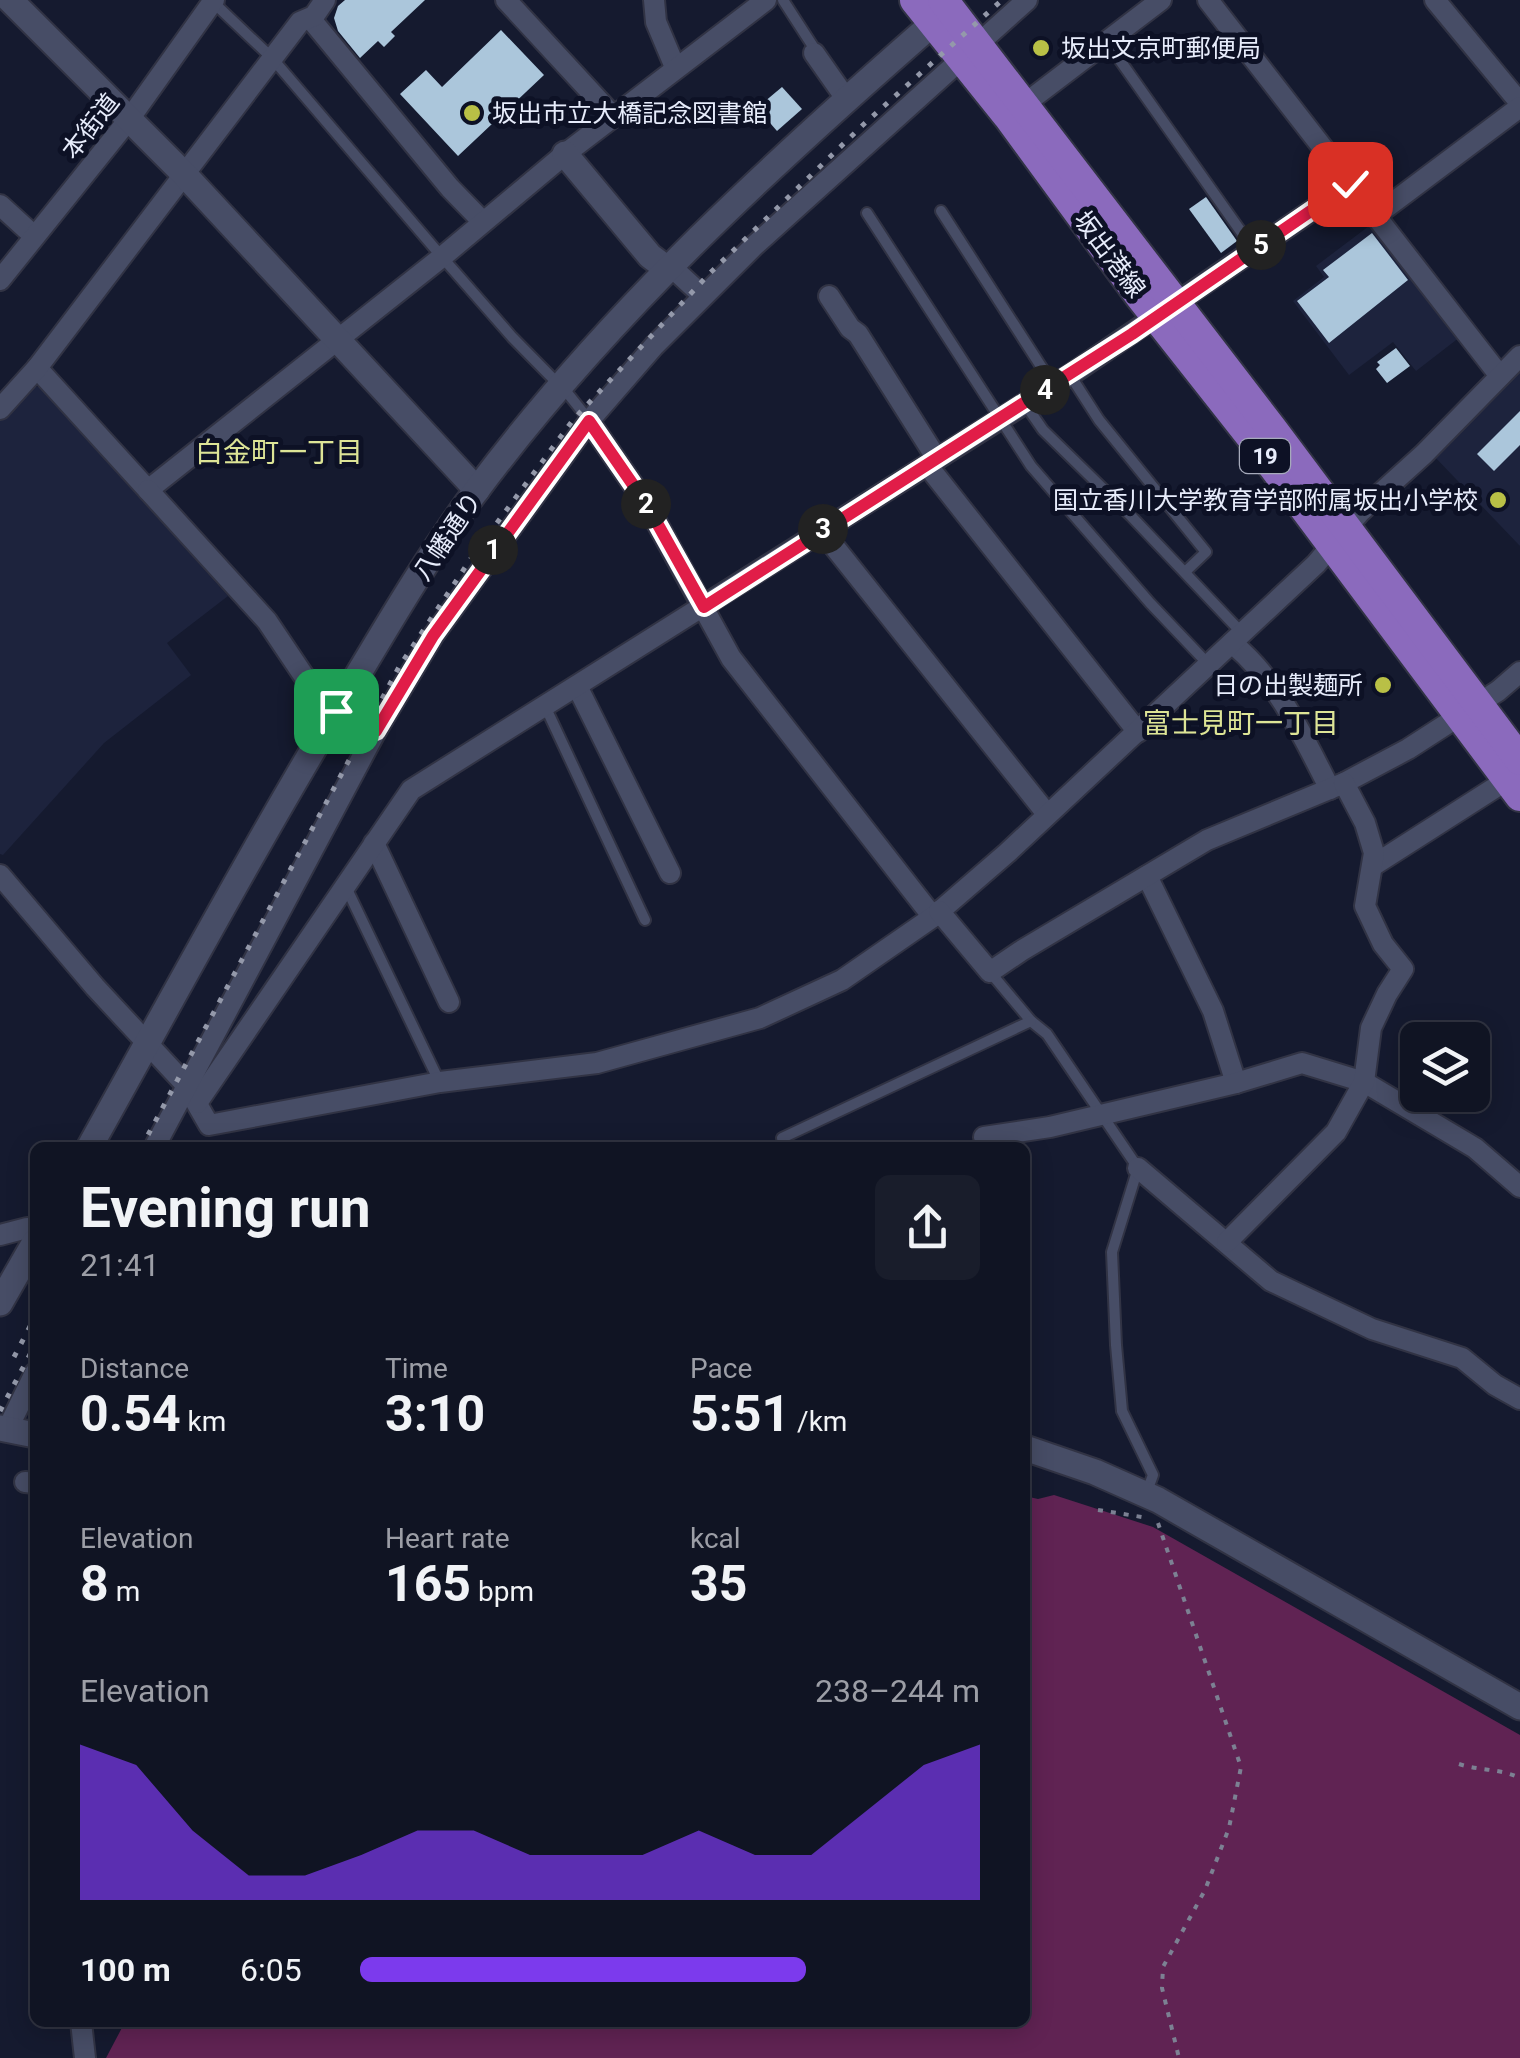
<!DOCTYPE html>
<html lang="en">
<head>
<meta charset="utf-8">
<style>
	body { margin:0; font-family:Roboto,"Noto Sans JP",sans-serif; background:#191d2b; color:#f1f3f6; height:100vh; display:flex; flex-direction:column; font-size:38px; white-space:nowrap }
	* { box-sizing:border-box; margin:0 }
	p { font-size:32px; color:#9c9ea6 }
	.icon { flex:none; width:55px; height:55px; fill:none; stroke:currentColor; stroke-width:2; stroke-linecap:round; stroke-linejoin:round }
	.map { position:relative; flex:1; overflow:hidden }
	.sheet { position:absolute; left:30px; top:1142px; width:1000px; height:885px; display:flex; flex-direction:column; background:#101423; border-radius:15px; box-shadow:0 5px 25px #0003,0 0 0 2px #303341 }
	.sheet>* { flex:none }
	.fabs { position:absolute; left:1400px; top:1022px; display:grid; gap:20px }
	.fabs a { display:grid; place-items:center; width:90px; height:90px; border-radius:15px; background:#101423; box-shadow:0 5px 25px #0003,0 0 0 2px #303341; font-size:50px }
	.pin { position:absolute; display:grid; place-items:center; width:85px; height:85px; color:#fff; margin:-42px; border-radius:20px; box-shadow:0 5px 15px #0006 }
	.km { position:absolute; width:50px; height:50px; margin:-25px; border-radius:50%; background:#222; color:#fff; font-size:28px; line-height:50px; text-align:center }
	.round { display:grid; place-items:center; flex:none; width:105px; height:105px; border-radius:15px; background:#191d2b }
	.head { display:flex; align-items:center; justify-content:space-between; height:170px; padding:0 50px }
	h1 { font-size:55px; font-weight:700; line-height:75px }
	.metrics { display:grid; grid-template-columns:repeat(3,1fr); gap:15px; height:170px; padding:10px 50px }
	.metrics div { display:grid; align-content:center }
	.metrics b { font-size:50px; font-weight:700 }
	.metrics small { font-size:28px; font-weight:400 }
	.metrics p { font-size:28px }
	.chart { height:280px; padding:20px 50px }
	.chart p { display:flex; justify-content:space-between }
	.chart svg { width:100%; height:180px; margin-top:10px; fill:#7c3aed; opacity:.7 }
	ul { padding:0 50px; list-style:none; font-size:32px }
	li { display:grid; grid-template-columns:160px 120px 1fr; align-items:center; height:75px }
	li i { height:25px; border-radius:12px; background:#7c3aed }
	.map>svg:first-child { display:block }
	.built { fill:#1d233d }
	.forest { fill:#602353 }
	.building { fill:#abc6db }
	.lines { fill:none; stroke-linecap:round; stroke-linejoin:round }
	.service-casing { stroke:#313344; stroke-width:14 }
	.minor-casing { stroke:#313344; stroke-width:24 }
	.tertiary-casing { stroke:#313344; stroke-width:29 }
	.primary-casing { stroke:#313344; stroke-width:34 }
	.path { stroke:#7c8193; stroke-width:4; stroke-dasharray:5 8; stroke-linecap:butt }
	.service { stroke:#474d66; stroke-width:10 }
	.minor { stroke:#474d66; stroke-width:20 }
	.tertiary { stroke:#474d66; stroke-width:25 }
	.primary { stroke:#8b6abd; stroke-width:30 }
	.rail { stroke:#9499aa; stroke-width:5; stroke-dasharray:5 10; stroke-linecap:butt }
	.route-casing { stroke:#fff; stroke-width:20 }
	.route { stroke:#e11d48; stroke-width:12 }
	.poi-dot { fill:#b9c046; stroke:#0d1125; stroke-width:4 }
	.labels { text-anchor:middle; stroke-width:10; stroke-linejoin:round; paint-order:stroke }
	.shield { fill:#0d1125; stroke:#a6aabb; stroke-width:2.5 }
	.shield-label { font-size:22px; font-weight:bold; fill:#e7ecfb }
	.poi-label { font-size:25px; fill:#e7ecfb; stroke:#0d1125; text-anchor:start }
	.street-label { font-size:25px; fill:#e7ecfb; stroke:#0d1125 }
	.neighbourhood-label { font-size:28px; fill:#dde496; stroke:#0d1125 }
</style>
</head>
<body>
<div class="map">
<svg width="1520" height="2058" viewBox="0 0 1520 2058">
	<rect width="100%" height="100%" fill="#151a2f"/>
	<g class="built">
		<path d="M 1373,223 L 1460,337 L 1416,371 L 1393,342 L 1349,375 L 1293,301 L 1324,277 L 1316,266 Z"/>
		<path d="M 1520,368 L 1520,546 L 1433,455 Z"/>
		<path d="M 28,386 L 40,387 L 228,596 L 167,643 L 191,675 L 104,743 L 3,855 L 0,854 L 0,418 Z"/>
	</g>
	<path class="forest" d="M 1054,1495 L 1153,1527 L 1520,1735 L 1520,2058 L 106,2058 L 125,2022 L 1025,2022 L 1025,1496 L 1038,1499 Z"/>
	<g class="building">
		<path d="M 345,0 L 425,0 L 391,32 L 395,36 L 384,47 L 378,41 L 360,58 L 338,31 L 334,18 L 338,6 Z"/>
		<path d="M 501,30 L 544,75 L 458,156 L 400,94 L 426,70 L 442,87 Z"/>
		<path d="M 782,87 L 802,109 L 777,131 L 757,108 Z"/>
		<path d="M 1206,197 L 1237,241 L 1221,253 L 1189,209 Z"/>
		<path d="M 1372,233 L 1408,280 L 1329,343 L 1297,301 L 1329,277 L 1323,270 Z"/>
		<path d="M 1396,348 L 1410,366 L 1387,383 L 1376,369 L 1380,365 L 1377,362 Z"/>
		<path d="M 1520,411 L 1520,445 L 1494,471 L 1477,454 Z"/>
	</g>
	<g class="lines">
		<defs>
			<g id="service">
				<path d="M 783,0 L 814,48 L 814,53"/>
				<path d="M 213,2 L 272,58 L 442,257 L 512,337 L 569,395 L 589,420"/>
				<path d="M 1107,42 L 1254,250"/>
				<path d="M 941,211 L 1053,385"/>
				<path d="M 867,213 L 1031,466 L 1150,603 L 1209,665"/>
				<path d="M 1070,375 L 1099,420 L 1206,552 L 1185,572"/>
				<path d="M 1025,404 L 1043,430 L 1131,516 L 1242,633"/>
				<path d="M 545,706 L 645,920"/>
				<path d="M 345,885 L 439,1081"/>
				<path d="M 990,972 L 1031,1021 L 1047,1034 L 1138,1168 L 1112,1252 L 1116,1345 L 1122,1411 L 1153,1475 L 1146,1494"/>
				<path d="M 782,1138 L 1031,1021"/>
			</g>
			<g id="minor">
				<path d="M 506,0 L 613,116"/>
				<path d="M 654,0 L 656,22 L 675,67"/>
				<path d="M 1208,0 L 1500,376"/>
				<path d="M 1435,0 L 1520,103"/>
				<path d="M 314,16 L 314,23 L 450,188 L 483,222"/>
				<path d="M 814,53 L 847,100"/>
				<path d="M 1014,112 L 1161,0"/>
				<path d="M 0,205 L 34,236"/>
				<path d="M 1375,216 L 1520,107"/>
				<path d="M 666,268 L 678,273 L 703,296"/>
				<path d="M 0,280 L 130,118 L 214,0"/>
				<path d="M 829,296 L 850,328 L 858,334 L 937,459"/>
				<path d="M 37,368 L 148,490 L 442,257 L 565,154 L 766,0"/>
				<path d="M 0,409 L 37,368 L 300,22 L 314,16 L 325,0"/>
				<path d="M 589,421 L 647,505 L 731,658 L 933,917"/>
				<path d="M 927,465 L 1138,732"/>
				<path d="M 148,490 L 267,621 L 324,706 L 376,731"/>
				<path d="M 821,530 L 1047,814"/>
				<path d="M 1232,643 C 1279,682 1302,735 1330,789"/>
				<path d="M 577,686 L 670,873"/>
				<path d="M 374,843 L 449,1002"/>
				<path d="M 1374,865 L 1507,780"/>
				<path d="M 0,875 L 95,987 L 186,1085 L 209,1125 L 440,1082 L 597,1063 L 760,1018 L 842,980 L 933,917 L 1007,853 L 1316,564 L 1360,512 L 1424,454 L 1520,356"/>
				<path d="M 1147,876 L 1213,1011 L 1236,1083"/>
				<path d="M 939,911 L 990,972 L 1021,951 L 1207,840 L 1344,783 L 1408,749 L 1498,691 L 1520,672"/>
				<path d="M 197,1103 L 411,790 L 1070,375 L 1351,184"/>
				<path d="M 984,1137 L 1050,1127 L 1236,1083 L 1302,1063 L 1364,1082 L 1475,1148 L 1520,1187"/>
				<path d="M 154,1148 L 376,731 L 433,636 L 589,421 L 654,346 L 755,245 L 1027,0"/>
				<path d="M 1138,1168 L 1271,1281 L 1372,1329 L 1462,1358 L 1495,1385 L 1520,1399"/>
				<path d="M 0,1235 L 27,1228 L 35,1229"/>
				<path d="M 1227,1242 L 1336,1132 L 1364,1082 L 1371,1028 L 1387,994 L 1403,969 L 1383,944 L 1365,906 L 1374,853 L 1365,823 L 1344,783"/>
				<path d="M 7,1430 L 35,1373"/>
				<path d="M 25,1482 L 35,1483"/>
				<path d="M 81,2022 L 85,2058"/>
			</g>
			<g id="tertiary">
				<path d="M 10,0 L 183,173 L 477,490"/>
				<path d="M 565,154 L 650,256 L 666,268"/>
				<path d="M 89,1148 C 175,994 259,838 350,688 C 390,621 430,553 476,491 C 611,310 777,159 946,12"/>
				<path d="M 0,1303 L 35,1242"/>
				<path d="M 0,1428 L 35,1435"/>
				<path d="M 1025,1448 L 1095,1472 L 1158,1500 L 1520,1707"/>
			</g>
			<g id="primary">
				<path d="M 915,0 L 1008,116 L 1140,296 L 1252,438 L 1520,796"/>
				<path d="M 943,0 L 1272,429 L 1520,760"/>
			</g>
		</defs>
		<use href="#service" class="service-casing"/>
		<use href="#minor" class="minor-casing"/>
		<use href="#tertiary" class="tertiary-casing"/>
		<use href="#primary" class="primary-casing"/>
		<g class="path">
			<path d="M 1098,1510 L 1142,1517"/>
			<path d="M 1158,1523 L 1241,1767 L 1229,1828 L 1205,1890 L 1163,1967 L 1162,1988 L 1179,2058"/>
			<path d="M 1459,1764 C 1480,1771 1499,1768 1520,1778"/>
		</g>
		<use href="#service" class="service"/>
		<use href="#minor" class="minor"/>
		<use href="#tertiary" class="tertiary"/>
		<use href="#primary" class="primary"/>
		<g class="rail">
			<path d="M 141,1148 L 399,667 L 474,554 L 573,420 L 709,274 L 864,124 L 1002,0"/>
			<path d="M 14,1357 L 35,1317"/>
			<path d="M 0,1411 L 35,1345"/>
		</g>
	</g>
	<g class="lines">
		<defs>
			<path id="route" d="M 336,711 L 376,731 L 433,636 L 589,421 L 647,505 L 704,607 L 1132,334 L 1350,184"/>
		</defs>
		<use href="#route" class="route-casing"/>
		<use href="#route" class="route"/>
	</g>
	<g class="poi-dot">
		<circle cx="1041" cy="48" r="10"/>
		<circle cx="472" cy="113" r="10"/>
		<circle cx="1498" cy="500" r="10"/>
		<circle cx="1383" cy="685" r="10"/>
	</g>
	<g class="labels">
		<rect class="shield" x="1240" y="439" width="50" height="34" rx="8"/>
		<g class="shield-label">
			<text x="1265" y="464">19</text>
		</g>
		<g class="poi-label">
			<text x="1061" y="57">坂出文京町郵便局</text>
			<text x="492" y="122">坂出市立大橋記念図書館</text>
			<text x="1478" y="509" text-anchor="end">国立香川大学教育学部附属坂出小学校</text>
			<text x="1363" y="694" text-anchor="end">日の出製麺所</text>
		</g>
		<g class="street-label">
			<text transform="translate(90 126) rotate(-52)" y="9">本街道</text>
			<text transform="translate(1110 254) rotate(53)" y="9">坂出港線</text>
			<text transform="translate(447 536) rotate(-56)" y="9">八幡通り</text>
		</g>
		<g class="neighbourhood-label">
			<text x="279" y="462">白金町一丁目</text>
			<text x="1241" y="733">富士見町一丁目</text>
		</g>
	</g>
</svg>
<div class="fabs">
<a><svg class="icon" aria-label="layers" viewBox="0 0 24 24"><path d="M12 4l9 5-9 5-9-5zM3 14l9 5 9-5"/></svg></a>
</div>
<div class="pin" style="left:336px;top:711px;background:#1e9e55"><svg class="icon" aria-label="arrive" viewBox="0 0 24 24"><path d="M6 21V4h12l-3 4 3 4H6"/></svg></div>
<div class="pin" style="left:1350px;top:184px;background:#d93025"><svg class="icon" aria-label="check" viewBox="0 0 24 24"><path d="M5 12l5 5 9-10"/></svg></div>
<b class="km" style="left:493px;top:550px">1</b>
<b class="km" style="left:646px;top:504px">2</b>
<b class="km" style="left:823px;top:529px">3</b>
<b class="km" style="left:1045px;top:390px">4</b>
<b class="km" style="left:1261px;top:245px">5</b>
<section class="sheet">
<div class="head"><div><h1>Evening run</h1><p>21:41</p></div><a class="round"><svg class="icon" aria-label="share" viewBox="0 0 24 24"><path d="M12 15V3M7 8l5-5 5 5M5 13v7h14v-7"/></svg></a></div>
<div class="metrics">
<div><p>Distance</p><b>0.54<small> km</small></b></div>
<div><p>Time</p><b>3:10</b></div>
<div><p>Pace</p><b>5:51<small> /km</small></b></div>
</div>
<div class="metrics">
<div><p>Elevation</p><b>8<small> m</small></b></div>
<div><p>Heart rate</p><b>165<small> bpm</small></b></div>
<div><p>kcal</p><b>35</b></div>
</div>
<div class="chart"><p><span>Elevation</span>238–244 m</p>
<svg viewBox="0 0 160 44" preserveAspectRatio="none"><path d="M0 44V6L10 11L20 27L30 38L40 38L50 33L60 27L70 27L80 33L90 33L100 33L110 27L120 33L130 33L140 22L150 11L160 6V44z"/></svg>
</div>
<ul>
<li><b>100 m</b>6:05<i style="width:72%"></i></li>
</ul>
</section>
</div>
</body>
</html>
